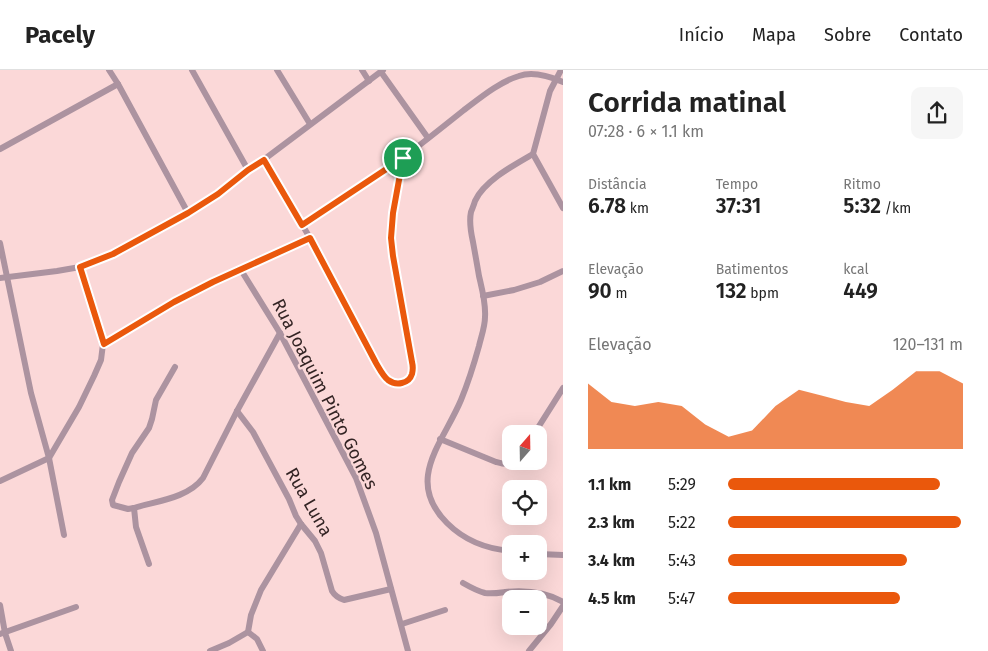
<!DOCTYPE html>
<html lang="pt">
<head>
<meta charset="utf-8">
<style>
	body { margin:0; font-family:"Fira Sans",sans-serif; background:#f6f6f6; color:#222; height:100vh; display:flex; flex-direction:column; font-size:19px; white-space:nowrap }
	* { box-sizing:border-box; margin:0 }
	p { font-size:16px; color:#767676 }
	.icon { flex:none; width:28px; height:28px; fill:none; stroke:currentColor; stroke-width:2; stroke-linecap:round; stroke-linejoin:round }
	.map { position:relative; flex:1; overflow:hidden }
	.drawer { display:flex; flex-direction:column; background:#fff; width:425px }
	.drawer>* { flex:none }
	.needle { width:32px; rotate:20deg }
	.controls { position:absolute; left:502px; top:355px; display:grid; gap:10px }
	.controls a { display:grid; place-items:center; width:45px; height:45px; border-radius:10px; background:#fff; box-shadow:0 5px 20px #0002; font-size:25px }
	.pin { position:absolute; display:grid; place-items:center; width:42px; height:42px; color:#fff; margin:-21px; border:2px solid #fff; border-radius:50%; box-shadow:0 1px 5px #0007 }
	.round { display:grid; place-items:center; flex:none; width:52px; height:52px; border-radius:10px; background:#f6f6f6 }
	.summary { display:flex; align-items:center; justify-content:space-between; height:85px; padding:0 25px }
	h1 { font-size:28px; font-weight:600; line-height:38px }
	.figures { display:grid; grid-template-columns:repeat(3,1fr); gap:8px; height:85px; padding:5px 25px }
	.figures div { display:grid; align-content:center }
	.figures b { font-size:21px; font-weight:600 }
	.figures small { font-size:14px; font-weight:400 }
	.figures p { font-size:14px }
	.chart { height:140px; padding:10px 25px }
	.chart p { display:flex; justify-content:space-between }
	.chart svg { width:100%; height:90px; margin-top:5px; fill:#ea580c; opacity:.7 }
	ul { padding:0 25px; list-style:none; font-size:16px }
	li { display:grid; grid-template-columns:80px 60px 1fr; align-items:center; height:38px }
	li i { height:12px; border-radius:6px; background:#ea580c }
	header { display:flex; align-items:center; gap:30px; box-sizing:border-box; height:70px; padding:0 25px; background:#fff; border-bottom:1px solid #e0e0e0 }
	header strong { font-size:24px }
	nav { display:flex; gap:28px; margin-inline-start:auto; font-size:18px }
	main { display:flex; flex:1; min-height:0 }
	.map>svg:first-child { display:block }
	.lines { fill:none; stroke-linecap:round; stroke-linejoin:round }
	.minor { stroke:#ac93a0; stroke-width:6 }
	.route-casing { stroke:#fff; stroke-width:10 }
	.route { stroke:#ea580c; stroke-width:6 }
	.labels { text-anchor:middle; stroke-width:4.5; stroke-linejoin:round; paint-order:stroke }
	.street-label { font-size:18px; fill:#332424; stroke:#fbd8d8 }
</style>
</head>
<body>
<header>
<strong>Pacely</strong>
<nav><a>Início</a><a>Mapa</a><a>Sobre</a><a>Contato</a></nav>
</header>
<main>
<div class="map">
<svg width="563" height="581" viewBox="0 0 563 581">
	<rect width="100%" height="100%" fill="#fbd8d8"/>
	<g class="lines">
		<g class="minor">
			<path d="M 109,0 L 118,14 L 188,143"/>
			<path d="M 192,0 L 248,100"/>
			<path d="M 277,0 L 310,54"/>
			<path d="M 362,0 L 369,11"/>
			<path d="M 561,0 L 550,21 L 533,84 L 563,138"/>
			<path d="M 381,2 L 428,68"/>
			<path d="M 0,79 L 118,14"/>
			<path d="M 264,90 L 310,168 L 376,293 C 382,303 390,318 405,312 C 408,310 411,308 412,304 C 415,295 411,282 410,273 C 404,239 395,206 392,171 C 389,146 398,112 403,87"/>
			<path d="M 302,155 C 336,132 371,111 404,87 C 424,72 444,56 464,40 C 480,28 499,12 519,6 C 533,1 549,6 563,12"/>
			<path d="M 0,173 L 31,323 L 49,388 L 64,465"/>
			<path d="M 80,197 L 103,274"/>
			<path d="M 241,200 L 280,263 L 356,408 L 376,463 L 408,581"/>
			<path d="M 0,208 L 57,201 L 80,197 L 113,185 L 188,143 L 218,124 L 383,0"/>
			<path d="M 483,226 L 514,220 L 540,212 L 563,201"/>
			<path d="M 175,297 L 156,330 L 152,349 L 149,358 L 132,383 L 119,412 L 112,430 L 113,435 L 128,439 L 134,438 C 157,431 188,428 203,408 L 237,341 L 280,263"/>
			<path d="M 237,341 L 253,362 L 289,429 L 296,446 L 301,454 L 315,471 L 321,483 L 332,521 C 335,526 338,528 344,530 L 391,519"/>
			<path d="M 534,364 L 563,318"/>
			<path d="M 440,369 L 496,392 C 503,394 509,396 515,391"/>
			<path d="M 49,388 L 79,337 L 94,306 L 101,290 L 103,274 L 174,232 L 213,212 L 310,168"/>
			<path d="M 0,411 L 49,388"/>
			<path d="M 134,438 L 136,457 L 149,494"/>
			<path d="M 511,481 C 487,479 464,470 447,453 C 404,410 443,373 461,330 C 468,313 474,294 479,276 C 481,267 485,257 485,247 C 486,233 482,219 479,206 C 477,194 475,183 473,172 C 471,163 469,151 471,142 C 472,139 474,135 475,131 C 484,111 514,95 533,84"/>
			<path d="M 539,484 L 563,485"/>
			<path d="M 463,513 C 470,517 477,521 485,523 C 492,524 498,523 505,522 C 525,520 546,522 563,532"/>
			<path d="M 0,535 L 5,563 L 11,581"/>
			<path d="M 402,554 L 445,540"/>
			<path d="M 248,562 L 257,569 L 263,581"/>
			<path d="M 0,564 L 76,537"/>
			<path d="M 210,581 L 229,573 L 248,562 L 251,545 L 261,520 L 301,454"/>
			<path d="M 529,581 L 551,554 L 563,536"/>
		</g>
	</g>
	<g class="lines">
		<defs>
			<path id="route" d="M 403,88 L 393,143 L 391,168 L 393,186 L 412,292 C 413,296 413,300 412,304 C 409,314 396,316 388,310 C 383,306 379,298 376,293 L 310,168 L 213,212 L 174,232 L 104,274 L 80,197 L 113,184 L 188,143 L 218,124 L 248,100 L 264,90 L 302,155 Z"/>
		</defs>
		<use href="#route" class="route-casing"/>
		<use href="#route" class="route"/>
	</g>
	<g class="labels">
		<g class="street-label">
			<text transform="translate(325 324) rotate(63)" y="6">Rua Joaquim Pinto Gomes</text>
			<text transform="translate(309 432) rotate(60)" y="6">Rua Luna</text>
		</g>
	</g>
</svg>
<div class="controls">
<a><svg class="needle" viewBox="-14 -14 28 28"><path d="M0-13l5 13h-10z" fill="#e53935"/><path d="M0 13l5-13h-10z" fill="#767676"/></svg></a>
<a><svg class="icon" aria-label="locate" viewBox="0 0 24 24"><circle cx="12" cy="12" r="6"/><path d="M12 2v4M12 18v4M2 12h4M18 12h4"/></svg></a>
<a>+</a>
<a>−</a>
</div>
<div class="pin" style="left:403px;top:88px;background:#1e9e55"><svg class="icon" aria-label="arrive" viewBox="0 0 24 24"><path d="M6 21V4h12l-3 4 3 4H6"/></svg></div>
</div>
<section class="drawer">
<div class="summary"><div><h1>Corrida matinal</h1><p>07:28 · 6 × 1.1 km</p></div><a class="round"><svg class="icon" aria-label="share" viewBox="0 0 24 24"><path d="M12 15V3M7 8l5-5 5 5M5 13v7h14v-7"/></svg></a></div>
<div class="figures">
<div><p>Distância</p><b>6.78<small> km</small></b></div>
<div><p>Tempo</p><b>37:31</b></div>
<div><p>Ritmo</p><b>5:32<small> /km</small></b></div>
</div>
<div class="figures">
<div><p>Elevação</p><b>90<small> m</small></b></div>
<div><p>Batimentos</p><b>132<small> bpm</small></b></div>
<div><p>kcal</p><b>449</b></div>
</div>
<div class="chart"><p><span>Elevação</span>120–131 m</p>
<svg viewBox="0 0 160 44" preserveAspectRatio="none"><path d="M0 44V12L10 21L20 23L30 21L40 23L50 32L60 38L70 35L80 23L90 15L100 18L110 21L120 23L130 15L140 6L150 6L160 12V44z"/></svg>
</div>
<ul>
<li><b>1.1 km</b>5:29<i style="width:90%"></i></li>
<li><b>2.3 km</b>5:22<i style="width:99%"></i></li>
<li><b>3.4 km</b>5:43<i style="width:76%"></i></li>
<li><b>4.5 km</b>5:47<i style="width:73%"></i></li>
</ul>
</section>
</main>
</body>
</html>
